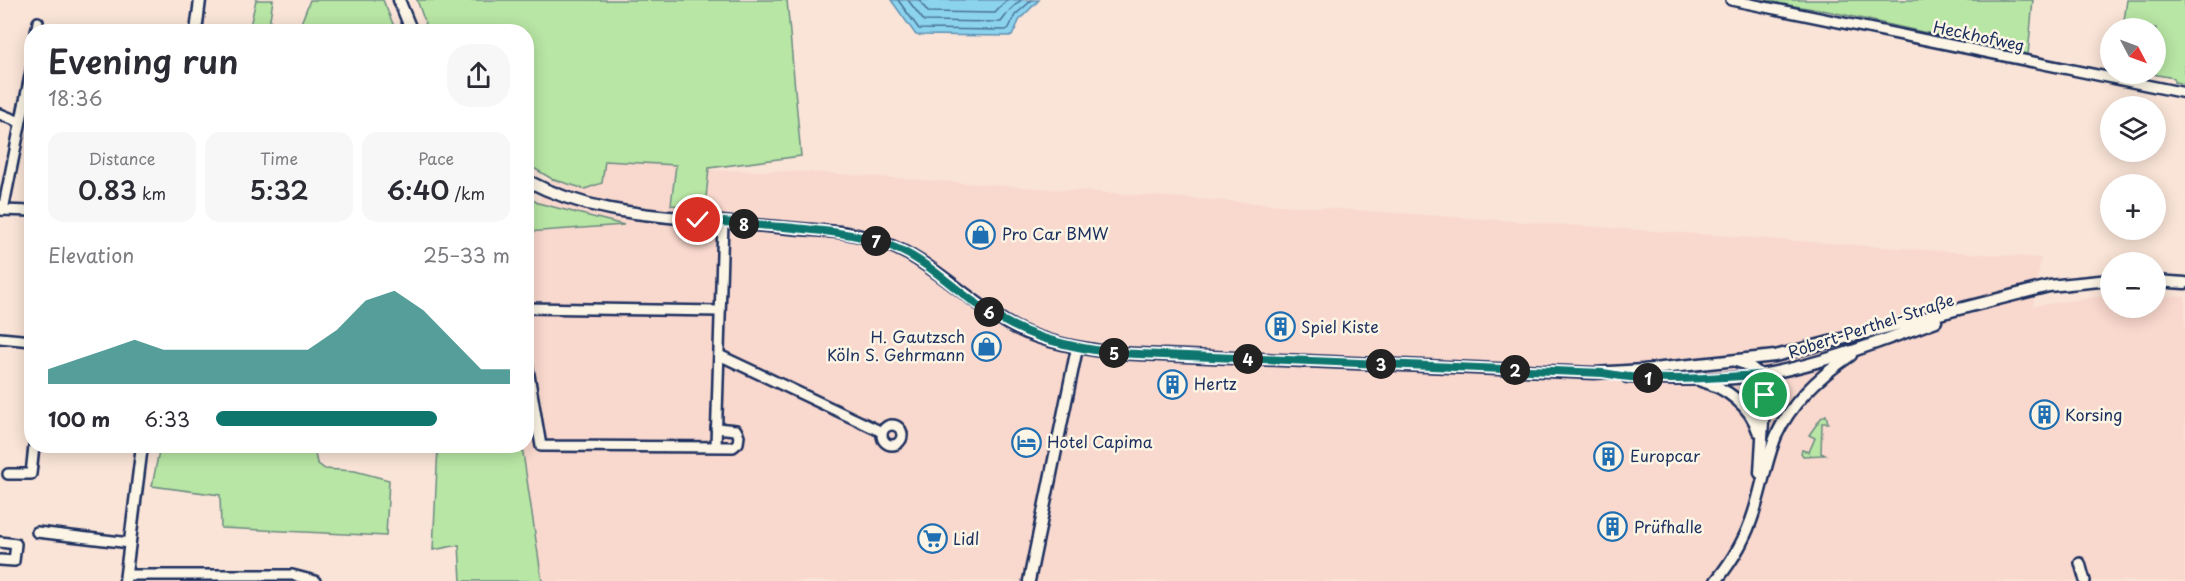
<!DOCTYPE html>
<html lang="en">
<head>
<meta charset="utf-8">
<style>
	body { margin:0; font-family:"Playpen Sans",sans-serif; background:#f7f7f7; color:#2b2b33; height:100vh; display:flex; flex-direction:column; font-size:22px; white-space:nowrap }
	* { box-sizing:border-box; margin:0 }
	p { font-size:20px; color:#7c7c81 }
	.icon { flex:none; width:33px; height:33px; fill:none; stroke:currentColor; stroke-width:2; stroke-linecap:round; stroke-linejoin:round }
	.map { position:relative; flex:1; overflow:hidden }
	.panel { position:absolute; left:24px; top:24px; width:510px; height:429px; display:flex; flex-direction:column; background:#fff; border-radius:24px; box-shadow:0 3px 15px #0003 }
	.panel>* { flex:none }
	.needle { width:39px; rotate:131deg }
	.tools { position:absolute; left:2100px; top:18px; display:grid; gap:12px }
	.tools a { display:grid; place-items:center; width:66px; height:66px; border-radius:50%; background:#fff; box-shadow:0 3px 15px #0003; font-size:30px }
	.pin { position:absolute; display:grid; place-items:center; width:51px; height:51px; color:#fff; margin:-26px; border:3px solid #fff; border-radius:50%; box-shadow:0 2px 6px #0007 }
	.km { position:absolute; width:30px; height:30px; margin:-15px; border-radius:50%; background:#222; color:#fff; font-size:16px; line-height:30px; text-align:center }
	.round { display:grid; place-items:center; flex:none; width:63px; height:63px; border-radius:24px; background:#f7f7f7 }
	.overview { display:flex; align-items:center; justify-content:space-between; height:102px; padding:0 24px }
	h1 { font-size:33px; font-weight:600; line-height:45px }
	.figures { display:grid; grid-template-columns:repeat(3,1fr); gap:9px; height:102px; padding:6px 24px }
	.figures div { display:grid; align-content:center; border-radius:15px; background:#f7f7f7; text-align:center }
	.figures b { font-size:26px; font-weight:600 }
	.figures small { font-size:16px; font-weight:400 }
	.figures p { font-size:16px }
	.chart { height:168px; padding:12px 24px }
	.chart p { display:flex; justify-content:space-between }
	.chart svg { width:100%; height:108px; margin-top:6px; fill:#0f766e; opacity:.7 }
	ul { padding:0 24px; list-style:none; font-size:20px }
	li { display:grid; grid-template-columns:96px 72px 1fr; align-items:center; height:45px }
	li i { height:15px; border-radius:8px; background:#0f766e }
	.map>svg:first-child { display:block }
	.built { fill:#f9d8cd }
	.green { fill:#b8e6a4; stroke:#6a8a81; stroke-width:1.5 }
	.water { fill:#8cd3ee; stroke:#5f91b4; stroke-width:1.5 }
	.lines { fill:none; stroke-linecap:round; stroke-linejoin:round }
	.shore { stroke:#487198; stroke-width:1.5 }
	.minor-casing { stroke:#1b2f5e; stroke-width:14 }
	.tertiary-casing { stroke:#1b2f5e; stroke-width:15 }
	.minor { stroke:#fcf5e5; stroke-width:9 }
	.tertiary { stroke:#fcf5e5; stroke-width:10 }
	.route-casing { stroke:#fff; stroke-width:12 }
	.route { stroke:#0f766e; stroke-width:8 }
	.labels { text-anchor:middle; stroke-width:5; stroke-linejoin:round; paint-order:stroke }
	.street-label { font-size:16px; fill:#1b2f5e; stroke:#fcf5e5 }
	.poi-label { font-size:16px; fill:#1b2f5e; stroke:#fcf5e5; text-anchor:start }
</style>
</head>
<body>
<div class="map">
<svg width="2185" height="581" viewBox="0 0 2185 581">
	<rect width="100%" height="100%" fill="#fae4d7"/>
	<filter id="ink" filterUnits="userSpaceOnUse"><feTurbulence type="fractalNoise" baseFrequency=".0167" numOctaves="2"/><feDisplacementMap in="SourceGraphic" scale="12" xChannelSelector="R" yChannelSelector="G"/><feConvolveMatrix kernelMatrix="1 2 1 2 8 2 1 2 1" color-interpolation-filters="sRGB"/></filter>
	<g filter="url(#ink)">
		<path class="built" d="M 605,161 L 677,166 L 671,205 L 704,208 L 708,170 L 808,172 L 2041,258 L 2033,306 L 2105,296 L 2110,296 L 2110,308 L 2156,308 L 2156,296 L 2185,297 L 2185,581 L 542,581 L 522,446 L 526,446 L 527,232 L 622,225 L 538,203 L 552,179 L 585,189 Z"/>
		<g class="green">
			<path d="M 256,0 L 273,0 L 269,25 L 265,24 L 264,28 L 250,26 Z"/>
			<path d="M 310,0 L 383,0 L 396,31 L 298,31 Z"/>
			<path d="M 417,0 L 787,0 L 801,156 L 709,168 L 705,208 L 671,205 L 676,165 L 605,161 L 602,183 L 585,189 L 552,179 L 527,164 L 526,32 L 428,31 Z"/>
			<path d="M 1757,0 L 2033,0 L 2028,55 L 1827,11 Z"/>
			<path d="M 2127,0 L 2185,0 L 2185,84 L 2174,82 L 2174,78 L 2152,74 L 2156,74 L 2156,28 L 2123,28 Z"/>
			<path d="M 526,196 L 538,203 L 624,225 L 527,232 Z"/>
			<path d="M 1826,415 L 1828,423 L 1822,423 L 1821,453 L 1825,455 L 1803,456 L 1801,453 L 1802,450 L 1809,452 L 1815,438 L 1809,435 L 1821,418 Z"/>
			<path d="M 160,446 L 295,446 L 314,449 L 317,463 L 325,469 L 355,471 L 389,480 L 386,536 L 221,528 L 220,495 L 152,486 Z"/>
			<path d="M 438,446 L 522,446 L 542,581 L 461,581 L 459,545 L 433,550 Z"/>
		</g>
		<path class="water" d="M 891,0 L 1039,0 L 1020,19 L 1012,36 L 916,35 Z"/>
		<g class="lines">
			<g class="shore">
				<path d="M 898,0 L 919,29 L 1006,30 L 1009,28 L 1015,15 L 1032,0"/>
				<path d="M 908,0 L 924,21 L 1001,22 L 1010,10 L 1021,0"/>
				<path d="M 919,0 L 928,12 L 995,13 L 1007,0"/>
			</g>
			<defs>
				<g id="minor">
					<path d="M 1731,0 L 2185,93"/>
					<path d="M 36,32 L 38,22"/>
					<path d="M 0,114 L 20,122"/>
					<path d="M 0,210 L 32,211"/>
					<path d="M 3,210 L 32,66"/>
					<path d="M 526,308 L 720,311"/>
					<path d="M 0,338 L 32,341"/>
					<path d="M 719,355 L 882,432"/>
					<path d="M 526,357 L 541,446 L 733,447 L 738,443 L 739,436 L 736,430 L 716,428"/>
					<circle cx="892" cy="435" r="10"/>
					<path d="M 716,445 L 723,222"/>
					<path d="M 8,474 L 31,474 L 34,446"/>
					<path d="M 37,532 L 130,543"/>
					<path d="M 0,542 L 16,544 L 14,561 L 0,560"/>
					<path d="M 2080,563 L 2085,581"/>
					<path d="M 126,575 L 292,575 L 315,581"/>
				</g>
				<g id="tertiary">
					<path d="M 399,0 L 412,32"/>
					<path d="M 196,32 L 200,0"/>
					<path d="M 526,180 C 586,212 646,215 712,221 C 755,225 797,229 840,232 C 866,236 895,245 918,260 C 952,281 980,309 1016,328 C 1046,343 1080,348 1114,353 L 1594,373 L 1643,370 L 1775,356 L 2049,286 L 2110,280"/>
					<path d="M 2156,281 L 2185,283"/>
					<path d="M 1736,361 C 1750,365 1762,373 1765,388 L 1760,473"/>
					<path d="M 1627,377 C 1668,380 1720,381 1760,375 C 1820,365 1879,342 1936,321"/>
					<path d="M 1701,381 C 1725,387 1751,406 1758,431"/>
					<path d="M 125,581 L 142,446"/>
					<path d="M 1029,581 L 1077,348"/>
					<path d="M 1716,581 C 1733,560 1746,538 1754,512 C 1762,487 1766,461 1776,436 C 1791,403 1821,375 1851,355"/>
				</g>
			</defs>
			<use href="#minor" class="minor-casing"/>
			<use href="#tertiary" class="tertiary-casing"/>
			<use href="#minor" class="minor"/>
			<use href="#tertiary" class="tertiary"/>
		</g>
	</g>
	<g class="lines" filter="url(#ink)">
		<defs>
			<path id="route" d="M 698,220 C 727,222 756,225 784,227 C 825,231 863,233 900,250 C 926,262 948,283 971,300 C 1019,335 1056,345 1114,353 L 1603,373 C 1654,383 1707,378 1759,375 L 1763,379 L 1765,395"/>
		</defs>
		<use href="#route" class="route-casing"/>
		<use href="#route" class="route"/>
	</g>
	<defs>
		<symbol id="shop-ring" viewBox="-11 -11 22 22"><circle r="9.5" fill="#fcf5e5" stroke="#1f6fb2" stroke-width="1.5"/><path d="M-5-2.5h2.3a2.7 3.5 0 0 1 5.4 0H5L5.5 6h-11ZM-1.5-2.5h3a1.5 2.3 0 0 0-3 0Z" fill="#1f6fb2"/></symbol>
		<symbol id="building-ring" viewBox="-11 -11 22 22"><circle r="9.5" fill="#fcf5e5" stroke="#1f6fb2" stroke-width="1.5"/><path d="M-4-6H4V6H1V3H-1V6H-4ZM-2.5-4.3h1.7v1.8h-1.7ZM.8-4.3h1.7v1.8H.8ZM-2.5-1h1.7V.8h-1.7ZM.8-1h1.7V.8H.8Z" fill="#1f6fb2"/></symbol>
		<symbol id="hotel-ring" viewBox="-11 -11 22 22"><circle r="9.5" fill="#fcf5e5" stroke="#1f6fb2" stroke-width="1.5"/><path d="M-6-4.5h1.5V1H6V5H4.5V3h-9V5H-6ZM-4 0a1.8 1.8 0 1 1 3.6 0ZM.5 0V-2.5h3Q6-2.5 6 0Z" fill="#1f6fb2"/></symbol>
		<symbol id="supermarket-ring" viewBox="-11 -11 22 22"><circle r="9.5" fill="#fcf5e5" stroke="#1f6fb2" stroke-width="1.5"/><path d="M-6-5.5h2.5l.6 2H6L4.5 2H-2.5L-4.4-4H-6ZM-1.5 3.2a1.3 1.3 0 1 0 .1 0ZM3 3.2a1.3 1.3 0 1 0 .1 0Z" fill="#1f6fb2"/></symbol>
	</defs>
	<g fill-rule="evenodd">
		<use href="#shop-ring" x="964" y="218" width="33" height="33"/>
		<use href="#building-ring" x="1264" y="310" width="33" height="33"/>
		<use href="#shop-ring" x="970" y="330" width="33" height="33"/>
		<use href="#building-ring" x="1156" y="368" width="33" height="33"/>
		<use href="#building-ring" x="2028" y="398" width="33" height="33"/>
		<use href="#hotel-ring" x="1010" y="426" width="33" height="33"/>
		<use href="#building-ring" x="1592" y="440" width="33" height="33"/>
		<use href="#building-ring" x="1596" y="510" width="33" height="33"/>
		<use href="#supermarket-ring" x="916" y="522" width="33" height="33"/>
	</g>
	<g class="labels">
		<g class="street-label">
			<text transform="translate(1979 36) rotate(12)" y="6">Heckhofweg</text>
			<text transform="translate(1871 326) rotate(-18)" y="6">Robert-Perthel-Straße</text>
		</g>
		<g class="poi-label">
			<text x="1002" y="240">Pro Car BMW</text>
			<text x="1301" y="333">Spiel Kiste</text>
			<text x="965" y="343" text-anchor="end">H. Gautzsch<tspan x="965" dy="18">Köln S. Gehrmann</tspan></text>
			<text x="1194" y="390">Hertz</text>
			<text x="2065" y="421">Korsing</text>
			<text x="1047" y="448">Hotel Capima</text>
			<text x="1630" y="462">Europcar</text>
			<text x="1634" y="533">Prüfhalle</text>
			<text x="953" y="545">Lidl</text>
		</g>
	</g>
</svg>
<div class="tools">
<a><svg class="needle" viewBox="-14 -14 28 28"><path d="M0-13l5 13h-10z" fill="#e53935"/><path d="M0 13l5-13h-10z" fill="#7c7c81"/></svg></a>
<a><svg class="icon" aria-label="layers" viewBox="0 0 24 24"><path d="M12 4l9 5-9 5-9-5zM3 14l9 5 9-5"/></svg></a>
<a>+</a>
<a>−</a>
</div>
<div class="pin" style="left:1765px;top:395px;background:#1e9e55"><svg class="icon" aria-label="arrive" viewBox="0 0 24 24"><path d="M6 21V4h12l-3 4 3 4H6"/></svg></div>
<div class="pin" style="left:698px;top:220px;background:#d93025"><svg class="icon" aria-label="check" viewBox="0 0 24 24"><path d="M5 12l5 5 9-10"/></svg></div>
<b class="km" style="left:1648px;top:378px">1</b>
<b class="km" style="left:1515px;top:370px">2</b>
<b class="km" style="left:1381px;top:364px">3</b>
<b class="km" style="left:1248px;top:359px">4</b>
<b class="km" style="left:1114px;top:353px">5</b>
<b class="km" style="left:989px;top:312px">6</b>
<b class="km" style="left:876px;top:241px">7</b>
<b class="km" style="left:744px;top:224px">8</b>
<section class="panel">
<div class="overview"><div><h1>Evening run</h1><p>18:36</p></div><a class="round"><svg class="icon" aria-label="share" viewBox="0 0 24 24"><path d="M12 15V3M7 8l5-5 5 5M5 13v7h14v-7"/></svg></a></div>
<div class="figures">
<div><p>Distance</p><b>0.83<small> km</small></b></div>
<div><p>Time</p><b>5:32</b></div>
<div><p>Pace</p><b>6:40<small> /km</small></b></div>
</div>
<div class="chart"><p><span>Elevation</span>25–33 m</p>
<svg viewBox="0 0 160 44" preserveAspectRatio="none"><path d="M0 44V38L10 34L20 30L30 26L40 30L50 30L60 30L70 30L80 30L90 30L100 22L110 10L120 6L130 14L140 26L150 38L160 38V44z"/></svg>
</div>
<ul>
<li><b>100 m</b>6:33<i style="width:75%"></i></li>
</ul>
</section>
</div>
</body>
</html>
